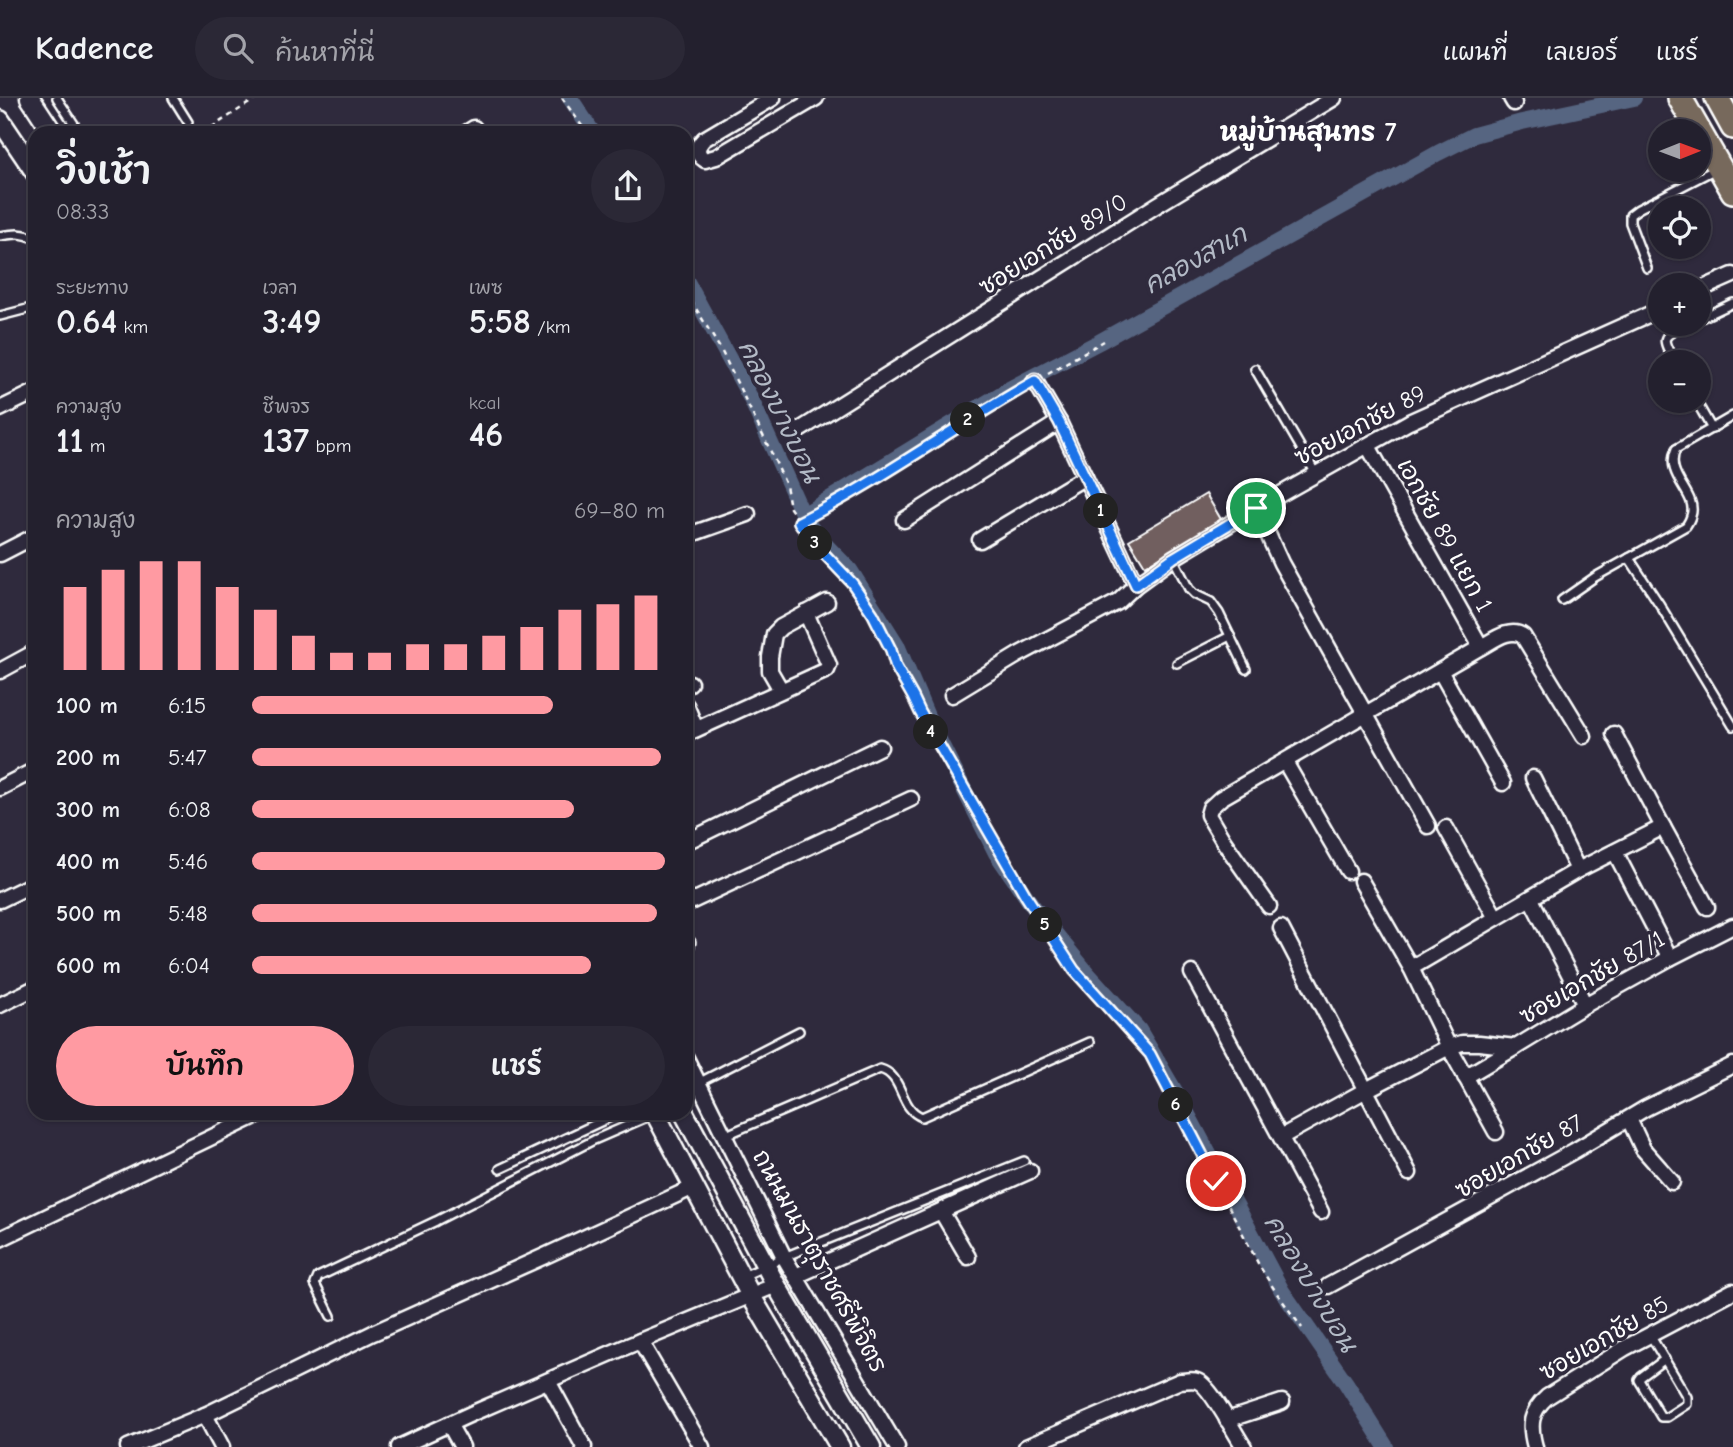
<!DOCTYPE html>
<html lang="th">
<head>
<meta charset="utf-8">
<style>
	body { margin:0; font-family:"Comic Neue","Playpen Sans Thai",sans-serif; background:#2b2836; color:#f1f3f6; height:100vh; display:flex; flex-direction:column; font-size:26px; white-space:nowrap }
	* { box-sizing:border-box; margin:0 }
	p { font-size:23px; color:#a3a3aa }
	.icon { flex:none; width:38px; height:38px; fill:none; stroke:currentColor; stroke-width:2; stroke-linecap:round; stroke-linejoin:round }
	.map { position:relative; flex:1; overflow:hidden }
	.side { position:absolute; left:28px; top:28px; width:665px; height:994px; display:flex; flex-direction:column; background:#23202e; border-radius:21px; box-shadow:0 2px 5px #0004,0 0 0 2px #403e4a }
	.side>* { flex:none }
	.needle { width:46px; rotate:89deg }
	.tools { position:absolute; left:1648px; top:21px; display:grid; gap:14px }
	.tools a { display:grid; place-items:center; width:63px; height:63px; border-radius:50%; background:#23202e; box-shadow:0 2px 5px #0004,0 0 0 2px #403e4a; font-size:35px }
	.pin { position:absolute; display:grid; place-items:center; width:60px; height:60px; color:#fff; margin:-30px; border:4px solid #fff; border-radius:50%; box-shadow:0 2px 7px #0007 }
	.km { position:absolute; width:35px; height:35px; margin:-18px; border-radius:50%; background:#222; color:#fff; font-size:19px; line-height:35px; text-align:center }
	.round { display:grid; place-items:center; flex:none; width:74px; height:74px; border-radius:37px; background:#2b2836 }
	.head { display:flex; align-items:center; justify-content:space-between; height:119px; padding:0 28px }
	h1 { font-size:38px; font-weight:600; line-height:52px }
	.metrics { display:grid; grid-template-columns:repeat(3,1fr); gap:10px; height:119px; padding:7px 28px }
	.metrics div { display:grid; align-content:center }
	.metrics b { font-size:35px; font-weight:600 }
	.metrics small { font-size:19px; font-weight:400 }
	.metrics p { font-size:19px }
	.chart { height:196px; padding:14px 28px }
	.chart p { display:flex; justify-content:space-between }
	.chart svg { width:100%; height:126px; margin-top:7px; stroke:#ff9aa2; stroke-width:6 }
	.action { display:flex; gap:14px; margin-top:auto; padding:14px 28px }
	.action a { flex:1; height:80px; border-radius:42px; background:#ff9aa2; color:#111; font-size:28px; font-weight:600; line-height:80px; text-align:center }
	.action a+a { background:#2b2836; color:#f1f3f6 }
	ul { padding:0 28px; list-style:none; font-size:23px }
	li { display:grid; grid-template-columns:112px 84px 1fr; align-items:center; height:52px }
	li i { height:18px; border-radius:9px; background:#ff9aa2 }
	header { display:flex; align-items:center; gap:42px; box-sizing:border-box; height:98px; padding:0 35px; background:#23202e; border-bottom:2px solid #403e4a }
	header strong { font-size:33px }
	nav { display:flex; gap:38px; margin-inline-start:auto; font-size:24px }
	.search { width:490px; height:63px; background:#2b2836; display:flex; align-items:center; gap:18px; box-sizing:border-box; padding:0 24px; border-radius:38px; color:#a3a3aa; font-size:26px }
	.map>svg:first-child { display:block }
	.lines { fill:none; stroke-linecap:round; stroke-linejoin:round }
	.canal { stroke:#576581; stroke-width:16 }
	.building { fill:#715f5e; stroke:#fff; stroke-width:2 }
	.service-casing { stroke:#fff; stroke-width:12 }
	.minor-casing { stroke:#fff; stroke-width:19 }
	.tertiary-casing { stroke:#fff; stroke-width:23 }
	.primary-casing { stroke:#fff; stroke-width:28 }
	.path { stroke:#fff; stroke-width:2.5; stroke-dasharray:5 5; stroke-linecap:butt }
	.service { stroke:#2f2a3d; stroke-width:7 }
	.minor { stroke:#2f2a3d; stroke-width:14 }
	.tertiary { stroke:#2f2a3d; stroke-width:18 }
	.primary { stroke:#77695c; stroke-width:23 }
	.route-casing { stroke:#fff; stroke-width:14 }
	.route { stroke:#1a73e8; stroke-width:9 }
	.labels { text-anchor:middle; stroke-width:7; stroke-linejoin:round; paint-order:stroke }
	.street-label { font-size:24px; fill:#fff; stroke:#2f2a3d }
	.neighbourhood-label { font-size:26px; font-weight:bold; fill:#fff; stroke:#2f2a3d }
	.water-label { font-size:26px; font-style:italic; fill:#b3bac6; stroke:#2f2a3d }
</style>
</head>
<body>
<header>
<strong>Kadence</strong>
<div class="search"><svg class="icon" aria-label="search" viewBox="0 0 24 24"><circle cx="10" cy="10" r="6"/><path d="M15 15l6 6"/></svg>ค้นหาที่นี่</div>
<nav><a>แผนที่</a><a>เลเยอร์</a><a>แชร์</a></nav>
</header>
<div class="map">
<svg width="1733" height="1349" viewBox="0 0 1733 1349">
	<rect width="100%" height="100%" fill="#2f2a3d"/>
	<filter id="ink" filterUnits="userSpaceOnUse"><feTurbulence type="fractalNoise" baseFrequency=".0143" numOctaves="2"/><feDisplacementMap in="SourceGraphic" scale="14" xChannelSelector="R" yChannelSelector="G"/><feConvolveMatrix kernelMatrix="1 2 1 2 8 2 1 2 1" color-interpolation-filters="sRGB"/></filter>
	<g filter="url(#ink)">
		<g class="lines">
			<g class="canal">
				<path d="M 570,0 L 593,35"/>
				<path d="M 686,182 L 750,299 L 803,417 L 815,436 L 850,472 L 897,547 L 927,618 L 996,755 L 1032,807 L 1088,876 L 1139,932 L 1179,1000 L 1282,1193 L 1346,1285 L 1386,1349"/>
				<path d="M 803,417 L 1009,291 L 1099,244 L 1438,55 L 1474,37 L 1522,24 L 1634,0"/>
			</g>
		</g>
		<path class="building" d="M 1206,396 L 1222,423 L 1145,468 L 1129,442 Z"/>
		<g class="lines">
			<defs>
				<g id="service">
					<path d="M 57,0 L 80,35"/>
					<path d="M 173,0 L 188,24"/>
					<path d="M 0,138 C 13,136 24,134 35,141"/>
					<path d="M 1647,170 L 1630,125 L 1630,117 L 1638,111 L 1716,71"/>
					<path d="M 0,218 L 35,209"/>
					<path d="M 1699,221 L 1733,205"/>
					<path d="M 1675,264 C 1659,237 1662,239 1689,226"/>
					<path d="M 1255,271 L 1316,376"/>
					<path d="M 1696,303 L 1712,331"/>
					<path d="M 1173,460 L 1189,491 L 1194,496 L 1211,504 L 1219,515 L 1246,571"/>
					<path d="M 1629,460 L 1660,507 L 1733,628"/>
					<path d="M 1562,502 L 1595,479 L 1686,428 C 1688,425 1690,422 1691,418 C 1699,396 1663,378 1676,351 L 1733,318"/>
					<path d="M 1177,565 L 1230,538"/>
					<path d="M 686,860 L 691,844"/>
					<path d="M 698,985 L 799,933"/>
					<path d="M 724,1038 L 880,971 C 904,977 899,1011 922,1019 L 1090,944"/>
					<path d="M 500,1071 L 619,1015"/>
					<path d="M 743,1178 L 766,1168 L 784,1159 L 1024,1063"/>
					<path d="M 331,1218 L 315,1186 L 318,1179 L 436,1123 L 594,1042 L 654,1016"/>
					<path d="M 1650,1237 L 1687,1299 L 1687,1306 L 1667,1319 L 1661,1319 L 1639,1282 L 1641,1279 L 1665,1261"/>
				</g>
				<g id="minor">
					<path d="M 773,0 L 704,41 C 697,48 695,56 705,62 L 716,59 L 816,0"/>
					<path d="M 1511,0 L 1514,5"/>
					<path d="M 466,35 L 474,30"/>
					<path d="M 1699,192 L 1733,177"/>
					<path d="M 1035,283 L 1059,324 L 1136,487"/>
					<path d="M 0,311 L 35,294"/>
					<path d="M 798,333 L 1157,107 L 1334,0"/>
					<path d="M 1368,348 L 1481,549"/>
					<path d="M 1256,410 L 1281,465 L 1428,728"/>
					<path d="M 904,422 L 1059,324"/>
					<path d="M 686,438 L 748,416"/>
					<path d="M 980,442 L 1085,379"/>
					<path d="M 0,456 L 35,438"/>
					<path d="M 0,573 L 35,554"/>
					<path d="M 1440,573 L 1503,685"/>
					<path d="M 686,588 L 690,585"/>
					<path d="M 781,592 L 770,573 L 770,559 L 774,536 L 781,529 L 827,504"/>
					<path d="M 952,597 L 1018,557 L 1118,504 L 1136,487 L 1173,460 L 1256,410 L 1409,324 L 1661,211"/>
					<path d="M 686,607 L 696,631"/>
					<path d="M 686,636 L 827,572 L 829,567 L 806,515"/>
					<path d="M 1614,636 L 1663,729 L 1707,809"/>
					<path d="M 1285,664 L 1348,773"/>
					<path d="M 1533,680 L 1578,772"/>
					<path d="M 0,690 L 35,672"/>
					<path d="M 1446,730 L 1496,820"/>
					<path d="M 686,744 L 880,649"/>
					<path d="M 1615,754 L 1670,860"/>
					<path d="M 1361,783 L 1411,870 L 1449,949 L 1496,1034"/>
					<path d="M 1531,801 L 1585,907"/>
					<path d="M 0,802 L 35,785"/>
					<path d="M 686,806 L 911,701"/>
					<path d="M 1269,808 L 1224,744 L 1208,717 L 1210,710 L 1221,700 L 1481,549 C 1494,542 1510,529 1523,538 L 1584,638"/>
					<path d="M 1281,830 L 1409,1075"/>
					<path d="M 1411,870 L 1578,772 L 1663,729"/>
					<path d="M 1192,875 L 1321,1114"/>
					<path d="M 0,907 L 35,890"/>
					<path d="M 686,960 L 784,1159 L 897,1349"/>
					<path d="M 1465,979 L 1516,949"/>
					<path d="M 1629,1021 L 1643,1051 L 1672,1084"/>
					<path d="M 1281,1039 L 1366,992 L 1449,949 L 1462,945 L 1479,945 L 1516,949 L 1585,907 L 1670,860 L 1733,828"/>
					<path d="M 941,1113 L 968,1159"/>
					<path d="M 0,1141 L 262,1015"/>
					<path d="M 796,1178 L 1030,1073"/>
					<path d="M 1328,1188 L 1574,1053 L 1646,1010 L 1733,967"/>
					<path d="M 640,1243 L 702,1349"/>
					<path d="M 548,1283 L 584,1349"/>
					<path d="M 205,1317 L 222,1349"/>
					<path d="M 1227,1322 L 1282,1304"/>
					<path d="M 449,1326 L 462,1349"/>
					<path d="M 128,1349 L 205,1317 L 373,1235 L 547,1157 L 694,1089"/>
					<path d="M 399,1349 L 473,1315 L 623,1250 L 776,1187"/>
					<path d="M 1026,1349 L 1180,1283 C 1185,1283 1192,1281 1197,1283 C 1210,1287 1235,1336 1244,1349"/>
					<path d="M 1535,1349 C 1529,1327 1530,1314 1547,1299 L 1625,1250 L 1733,1193"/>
				</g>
				<g id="tertiary">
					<path d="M 30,0 L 53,35"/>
					<path d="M 0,22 L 35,74"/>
					<path d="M 655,1015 L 751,1198 L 840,1349"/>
					<path d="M 684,1015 L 776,1187 L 871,1349"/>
				</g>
				<g id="primary">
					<path d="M 1680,0 L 1733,93"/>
					<path d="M 1717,0 L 1733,29"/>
				</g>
			</defs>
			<use href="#service" class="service-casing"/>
			<use href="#minor" class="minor-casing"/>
			<use href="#tertiary" class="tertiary-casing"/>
			<use href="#primary" class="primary-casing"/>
			<g class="path">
				<path d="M 562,0 L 587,35"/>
				<path d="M 203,35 L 257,0"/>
				<path d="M 686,194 L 721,252 L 771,354 L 786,387 L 790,410 L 815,446 L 852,485 L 862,499 L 883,535 L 891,552 L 896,569 L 950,670 L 1026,798 L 1074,872 L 1102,904 L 1135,938 L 1150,956 L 1260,1169 L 1276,1194 L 1302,1230"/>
				<path d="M 1048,275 L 1104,243"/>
				<path d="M 799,424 C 876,386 948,331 1024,289"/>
			</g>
			<use href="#service" class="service"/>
			<use href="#minor" class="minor"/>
			<use href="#tertiary" class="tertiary"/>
			<use href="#primary" class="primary"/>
		</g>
	</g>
	<g class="lines" filter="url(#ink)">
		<defs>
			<path id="route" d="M 1216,1083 L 1150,956 L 1074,872 L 1026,798 L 920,614 L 913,599 L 896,569 L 891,552 L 873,516 L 852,485 L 815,446 L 799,424 C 880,383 955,328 1035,283 L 1059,324 L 1136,487 L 1173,460 L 1256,410"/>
		</defs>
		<use href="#route" class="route-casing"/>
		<use href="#route" class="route"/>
	</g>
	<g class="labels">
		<g class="street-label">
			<text transform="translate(1053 146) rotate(-32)" y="8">ซอยเอกชัย 89/0</text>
			<text transform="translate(1360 327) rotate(-28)" y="8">ซอยเอกชัย 89</text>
			<text transform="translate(1445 437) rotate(61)" y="8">เอกชัย 89 แยก 1</text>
			<text transform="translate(1592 879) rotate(-30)" y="8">ซอยเอกชัย 87/1</text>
			<text transform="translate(1519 1058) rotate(-30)" y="8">ซอยเอกชัย 87</text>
			<text transform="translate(820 1163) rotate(61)" y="8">ถนนมนธาตุราชศรีพิจิตร</text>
			<text transform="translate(1604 1240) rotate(-30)" y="8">ซอยเอกชัย 85</text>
		</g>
		<g class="neighbourhood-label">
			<text x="1308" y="43">หมู่บ้านสุนทร 7</text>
		</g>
		<g class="water-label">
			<text transform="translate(1195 161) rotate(-29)" y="9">คลองสาเก</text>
			<text transform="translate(780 313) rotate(64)" y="9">คลองบางบอน</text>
			<text transform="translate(1311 1185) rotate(59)" y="9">คลองบางบอน</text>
		</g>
	</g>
</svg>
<div class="tools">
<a><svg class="needle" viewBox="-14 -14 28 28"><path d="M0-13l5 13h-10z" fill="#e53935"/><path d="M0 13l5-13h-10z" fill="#a3a3aa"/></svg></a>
<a><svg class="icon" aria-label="locate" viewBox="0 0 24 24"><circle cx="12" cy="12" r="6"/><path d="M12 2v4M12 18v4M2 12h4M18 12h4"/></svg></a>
<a>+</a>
<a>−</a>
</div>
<div class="pin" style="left:1256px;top:410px;background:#1e9e55"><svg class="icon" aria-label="arrive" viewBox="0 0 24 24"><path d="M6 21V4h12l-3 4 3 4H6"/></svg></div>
<div class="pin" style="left:1216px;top:1083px;background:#d93025"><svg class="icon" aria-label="check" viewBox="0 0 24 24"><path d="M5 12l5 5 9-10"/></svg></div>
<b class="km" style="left:1101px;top:413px">1</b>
<b class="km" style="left:968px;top:322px">2</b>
<b class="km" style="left:815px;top:445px">3</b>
<b class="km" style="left:931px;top:634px">4</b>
<b class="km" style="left:1045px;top:827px">5</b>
<b class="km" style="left:1176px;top:1007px">6</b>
<section class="side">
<div class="head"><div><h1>วิ่งเช้า</h1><p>08:33</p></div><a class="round"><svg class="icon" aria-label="share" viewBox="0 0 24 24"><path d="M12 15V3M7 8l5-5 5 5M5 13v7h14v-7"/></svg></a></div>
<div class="metrics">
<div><p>ระยะทาง</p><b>0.64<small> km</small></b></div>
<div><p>เวลา</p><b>3:49</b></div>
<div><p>เพซ</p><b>5:58<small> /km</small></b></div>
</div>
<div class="metrics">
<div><p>ความสูง</p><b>11<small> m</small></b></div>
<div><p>ชีพจร</p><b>137<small> bpm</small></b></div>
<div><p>kcal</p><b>46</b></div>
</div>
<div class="chart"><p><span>ความสูง</span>69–80 m</p>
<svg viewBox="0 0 160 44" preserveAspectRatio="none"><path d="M5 44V15M15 44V9M25 44V6M35 44V6M45 44V15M55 44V23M65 44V32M75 44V38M85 44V38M95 44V35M105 44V35M115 44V32M125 44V29M135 44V23M145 44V21M155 44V18"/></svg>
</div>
<ul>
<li><b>100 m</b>6:15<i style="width:73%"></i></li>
<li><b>200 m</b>5:47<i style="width:99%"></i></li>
<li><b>300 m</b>6:08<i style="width:78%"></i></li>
<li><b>400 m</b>5:46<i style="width:100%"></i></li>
<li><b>500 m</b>5:48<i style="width:98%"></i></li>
<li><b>600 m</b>6:04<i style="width:82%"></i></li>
</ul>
<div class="action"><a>บันทึก</a><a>แชร์</a></div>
</section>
</div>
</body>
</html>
